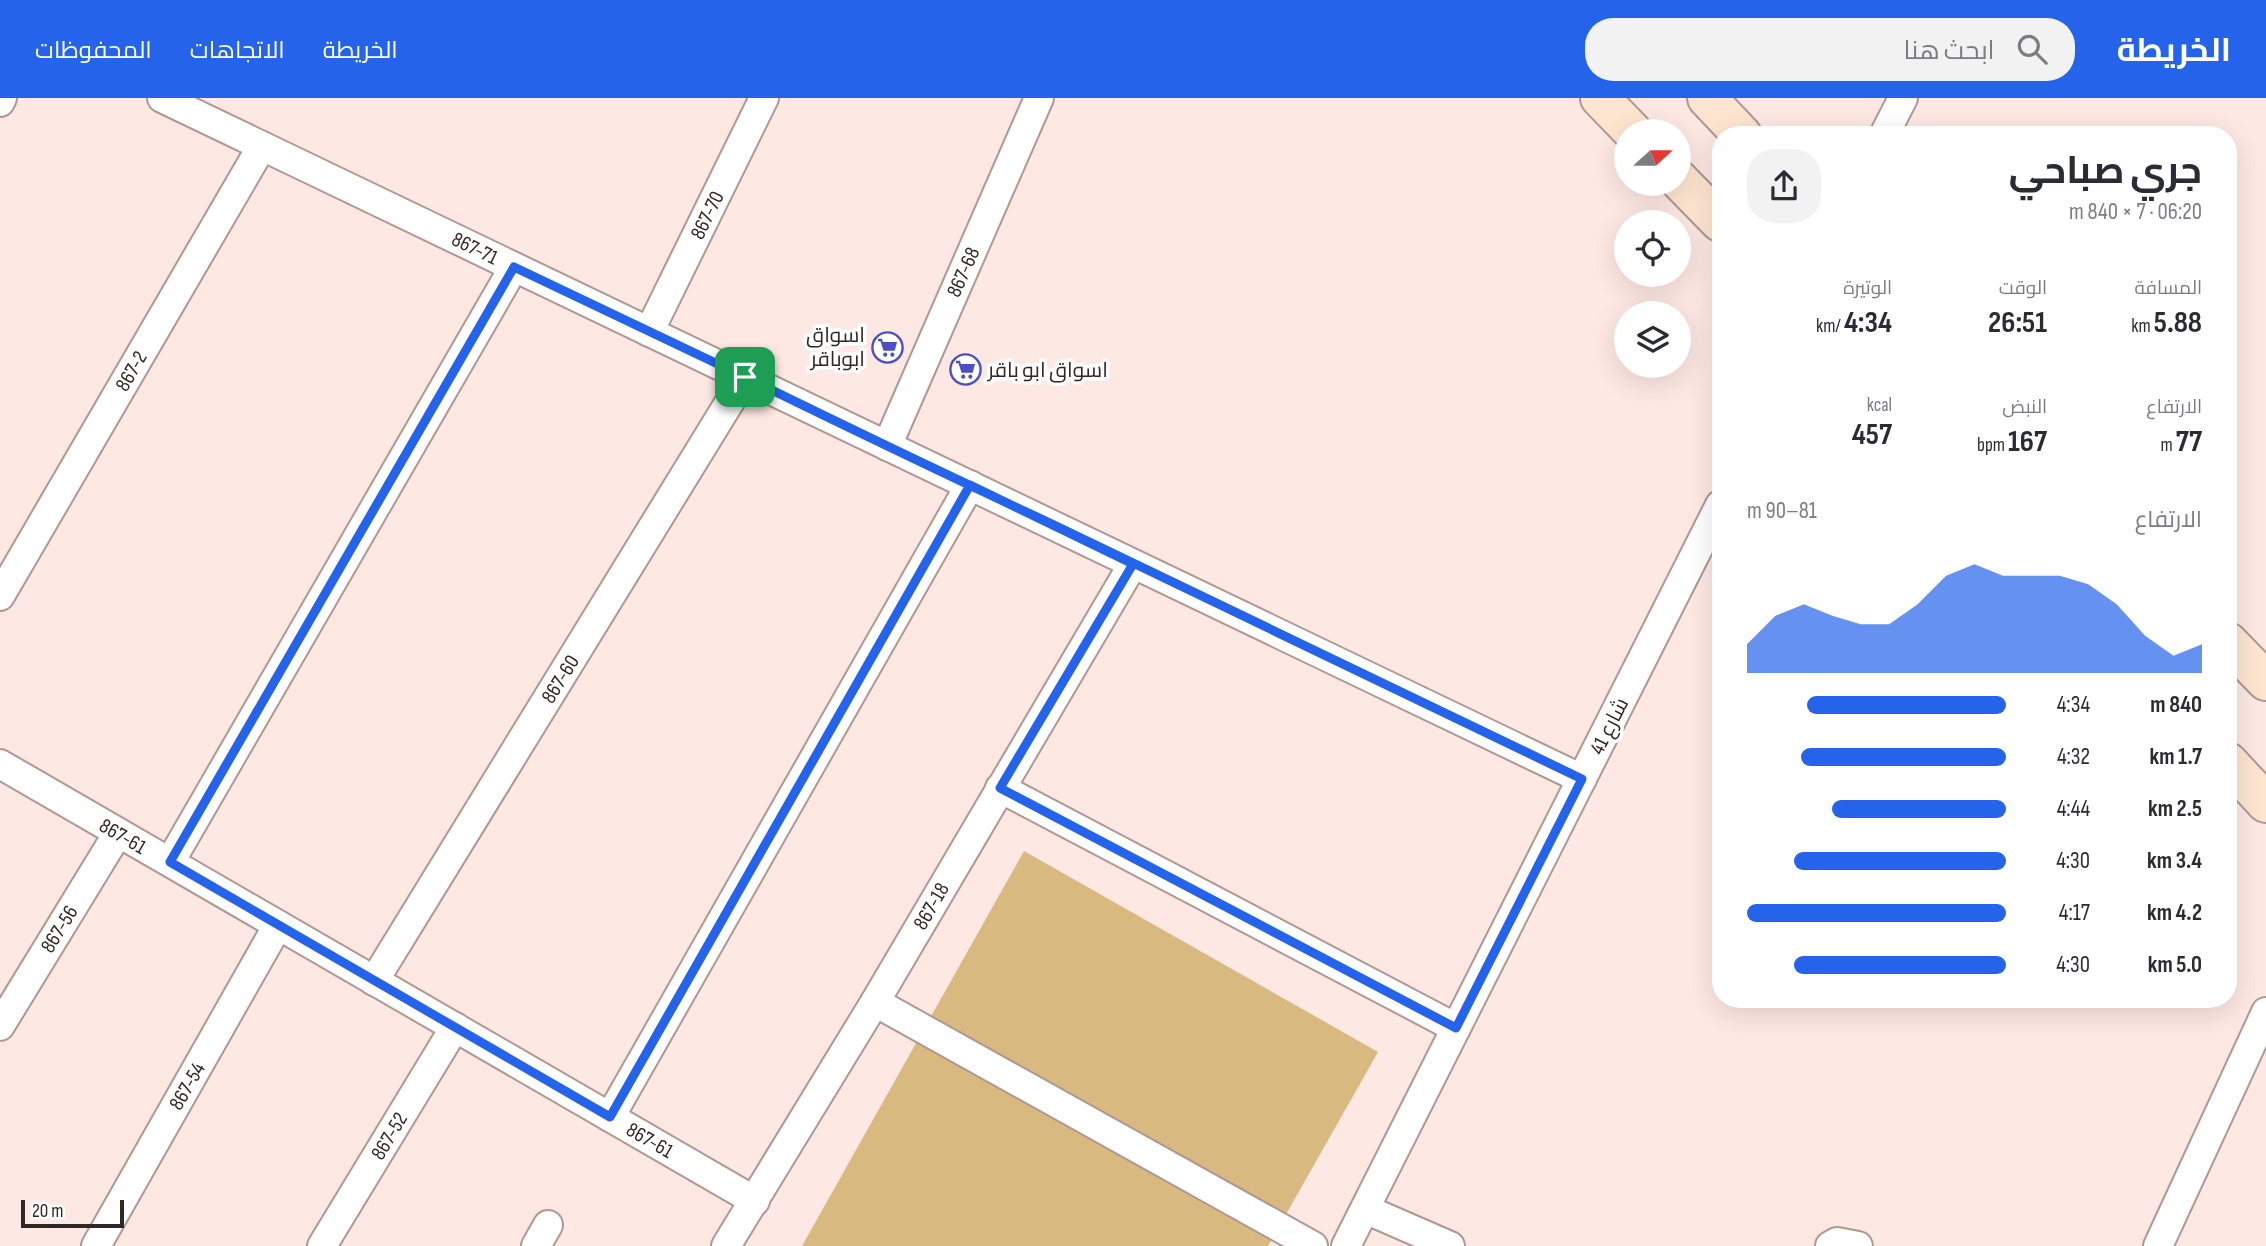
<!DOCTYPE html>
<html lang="ar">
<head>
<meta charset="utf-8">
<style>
	body { margin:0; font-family:"Sofia Sans Condensed",Cairo,sans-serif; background:#f2f2f3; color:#2b2b33; direction:rtl; height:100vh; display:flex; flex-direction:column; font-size:26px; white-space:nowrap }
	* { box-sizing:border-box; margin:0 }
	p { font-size:23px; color:#7c7c81 }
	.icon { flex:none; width:38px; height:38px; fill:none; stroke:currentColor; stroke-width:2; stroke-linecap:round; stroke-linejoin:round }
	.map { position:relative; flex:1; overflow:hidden; direction:ltr }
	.details { position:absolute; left:1712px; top:28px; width:525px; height:882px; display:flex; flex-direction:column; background:#fff; border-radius:28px; box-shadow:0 7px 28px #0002; direction:rtl }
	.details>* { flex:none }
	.needle { width:46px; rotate:69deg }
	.buttons { position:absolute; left:1614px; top:21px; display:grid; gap:14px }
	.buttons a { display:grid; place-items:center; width:77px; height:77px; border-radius:50%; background:#fff; box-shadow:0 7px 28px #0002; font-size:35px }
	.scale { position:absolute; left:21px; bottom:18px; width:103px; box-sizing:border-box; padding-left:7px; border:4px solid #312724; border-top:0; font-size:19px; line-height:24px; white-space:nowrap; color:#312724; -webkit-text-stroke:5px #fff; paint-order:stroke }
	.pin { position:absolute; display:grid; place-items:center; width:60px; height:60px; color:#fff; margin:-30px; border-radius:14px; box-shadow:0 4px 10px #0006 }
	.round { display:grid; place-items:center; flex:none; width:74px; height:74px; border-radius:28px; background:#f2f2f3 }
	.overview { display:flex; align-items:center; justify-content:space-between; height:119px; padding:0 35px }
	h1 { font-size:38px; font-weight:700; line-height:52px }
	.metrics { display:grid; grid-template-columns:repeat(3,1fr); gap:10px; height:119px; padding:7px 35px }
	.metrics div { display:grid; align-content:center }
	.metrics b { font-size:30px; font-weight:700 }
	.metrics small { font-size:19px; font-weight:400 }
	.metrics p { font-size:19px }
	.chart { height:196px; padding:14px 35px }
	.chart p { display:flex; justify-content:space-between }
	.chart svg { width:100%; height:126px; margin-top:7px; fill:#2563eb; opacity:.7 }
	ul { padding:0 35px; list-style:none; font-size:23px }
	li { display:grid; grid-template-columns:112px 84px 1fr; align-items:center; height:52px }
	li i { height:18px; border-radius:9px; background:#2563eb }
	header { display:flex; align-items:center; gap:42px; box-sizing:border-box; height:98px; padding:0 35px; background:#2563eb; color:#fff }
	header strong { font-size:33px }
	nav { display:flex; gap:38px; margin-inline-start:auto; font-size:24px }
	.search { width:490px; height:63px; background:#f2f2f3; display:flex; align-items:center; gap:18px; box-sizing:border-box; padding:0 24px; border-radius:28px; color:#7c7c81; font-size:26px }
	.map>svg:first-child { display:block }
	.green { fill:#d8ba81 }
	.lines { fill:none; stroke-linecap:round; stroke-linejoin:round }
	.street-casing { stroke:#b09891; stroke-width:32 }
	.secondary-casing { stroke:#b09891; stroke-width:42 }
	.street { stroke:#fff; stroke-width:28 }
	.secondary { stroke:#fee5d0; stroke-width:38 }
	.route-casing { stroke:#fff; stroke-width:14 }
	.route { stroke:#2563eb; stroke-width:9 }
	.labels { text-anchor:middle; stroke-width:7; stroke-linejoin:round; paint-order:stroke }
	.street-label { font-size:21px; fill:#312724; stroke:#fff }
	.poi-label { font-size:21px; fill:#312724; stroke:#fff; text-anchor:end }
</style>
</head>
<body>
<header>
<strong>الخريطة</strong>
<div class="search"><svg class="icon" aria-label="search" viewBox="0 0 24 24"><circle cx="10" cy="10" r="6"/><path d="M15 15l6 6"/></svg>ابحث هنا</div>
<nav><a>الخريطة</a><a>الاتجاهات</a><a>المحفوظات</a></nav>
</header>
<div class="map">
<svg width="2266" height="1148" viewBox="0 0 2266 1148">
	<rect width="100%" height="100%" fill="#fee8e3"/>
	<path class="green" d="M 1024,753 L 1378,954 L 1268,1148 L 802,1148 Z"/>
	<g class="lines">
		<defs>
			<g id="street">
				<path d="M 162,0 L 1582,681"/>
				<path d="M 0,4 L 2,0"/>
				<path d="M 1884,37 L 1903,0"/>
				<path d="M 649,234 L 764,0"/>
				<path d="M 887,348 L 1039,0"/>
				<path d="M 0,498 L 262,48"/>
				<path d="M 0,666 L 755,1103"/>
				<path d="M 1000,690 L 1456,930"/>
				<path d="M 170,764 L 514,169"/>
				<path d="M 374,883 L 745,279"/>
				<path d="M 875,904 L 1313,1148"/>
				<path d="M 0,928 L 118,735"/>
				<path d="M 610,1019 L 970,387"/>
				<path d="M 1365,1111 L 1450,1148"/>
				<path d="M 96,1148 L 278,827"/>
				<path d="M 322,1148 L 455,929"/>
				<path d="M 536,1148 L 548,1127"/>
				<path d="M 726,1148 L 875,904 L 1133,466"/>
				<path d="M 1346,1148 L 1720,407"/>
				<path d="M 1830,1148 L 1837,1144 L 1858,1148"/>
				<path d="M 2158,1148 L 2266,914"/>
			</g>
			<g id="secondary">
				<path d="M 1600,0 L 1632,33"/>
				<path d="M 1707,0 L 1742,37"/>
				<path d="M 1678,81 L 1720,124"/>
				<path d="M 2228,544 L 2266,583"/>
				<path d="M 2228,664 L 2266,705"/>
			</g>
		</defs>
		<use href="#street" class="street-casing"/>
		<use href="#secondary" class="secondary-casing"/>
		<use href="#street" class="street"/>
		<use href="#secondary" class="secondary"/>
	</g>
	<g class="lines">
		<defs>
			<path id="route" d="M 745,279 L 514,169 L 170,764 L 610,1019 L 970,387 L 1133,466 L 1000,690 L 1456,930 L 1582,681 L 1052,426 C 949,378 847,329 745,279"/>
		</defs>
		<use href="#route" class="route-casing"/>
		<use href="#route" class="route"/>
	</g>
	<defs>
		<symbol id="supermarket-ring" viewBox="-11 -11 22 22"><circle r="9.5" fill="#fff" stroke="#4a4fc4" stroke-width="1.5"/><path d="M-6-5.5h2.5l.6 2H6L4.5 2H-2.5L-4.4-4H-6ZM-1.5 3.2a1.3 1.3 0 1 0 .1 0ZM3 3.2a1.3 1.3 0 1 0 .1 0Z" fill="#4a4fc4"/></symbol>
	</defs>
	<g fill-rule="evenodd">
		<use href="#supermarket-ring" x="870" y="232" width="35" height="35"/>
		<use href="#supermarket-ring" x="948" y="254" width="35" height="35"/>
	</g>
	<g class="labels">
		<g class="street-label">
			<text transform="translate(707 117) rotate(-64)" y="7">867-70</text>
			<text transform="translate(475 150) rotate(26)" y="7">867-71</text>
			<text transform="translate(963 174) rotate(-66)" y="7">867-68</text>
			<text transform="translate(131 273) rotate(-60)" y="7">867-2</text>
			<text transform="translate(560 581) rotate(-58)" y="7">867-60</text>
			<text transform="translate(1609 628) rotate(-63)" y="7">شارع 41</text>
			<text transform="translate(123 738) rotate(30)" y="7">867-61</text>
			<text transform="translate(931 808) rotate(-60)" y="7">867-18</text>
			<text transform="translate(59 831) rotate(-58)" y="7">867-56</text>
			<text transform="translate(187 988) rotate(-60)" y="7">867-54</text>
			<text transform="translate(389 1038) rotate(-59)" y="7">867-52</text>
			<text transform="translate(650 1042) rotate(30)" y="7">867-61</text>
		</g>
		<g class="poi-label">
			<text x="865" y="244">اسواق<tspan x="865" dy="24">ابوباقر</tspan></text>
			<text x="988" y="279" text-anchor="start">اسواق ابو باقر</text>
		</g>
	</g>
</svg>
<div class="buttons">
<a><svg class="needle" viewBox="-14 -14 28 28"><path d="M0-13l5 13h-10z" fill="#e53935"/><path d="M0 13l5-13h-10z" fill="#7c7c81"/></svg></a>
<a><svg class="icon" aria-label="locate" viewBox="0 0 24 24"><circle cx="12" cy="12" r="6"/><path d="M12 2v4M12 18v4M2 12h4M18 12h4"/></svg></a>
<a><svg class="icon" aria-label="layers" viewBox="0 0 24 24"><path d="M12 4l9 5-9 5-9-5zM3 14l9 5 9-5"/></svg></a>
</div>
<div class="scale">20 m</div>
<div class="pin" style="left:745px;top:279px;background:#1e9e55"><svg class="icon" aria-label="arrive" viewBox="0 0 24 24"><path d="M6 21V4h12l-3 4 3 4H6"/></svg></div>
<section class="details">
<div class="overview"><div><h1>جري صباحي</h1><p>06:20 · 7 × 840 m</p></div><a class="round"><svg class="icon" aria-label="share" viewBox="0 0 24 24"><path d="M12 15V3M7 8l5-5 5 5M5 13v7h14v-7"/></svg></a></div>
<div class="metrics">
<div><p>المسافة</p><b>5.88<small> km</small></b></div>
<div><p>الوقت</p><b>26:51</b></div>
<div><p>الوتيرة</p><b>4:34<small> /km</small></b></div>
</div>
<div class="metrics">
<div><p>الارتفاع</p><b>77<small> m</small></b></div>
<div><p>النبض</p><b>167<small> bpm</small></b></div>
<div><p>kcal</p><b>457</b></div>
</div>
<div class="chart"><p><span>الارتفاع</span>81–90 m</p>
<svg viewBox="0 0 160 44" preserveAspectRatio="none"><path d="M0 44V34L10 24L20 20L30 24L40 27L50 27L60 20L70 10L80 6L90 10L100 10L110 10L120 13L130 20L140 31L150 38L160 34V44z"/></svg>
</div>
<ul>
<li><b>840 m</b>4:34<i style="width:77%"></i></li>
<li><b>1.7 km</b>4:32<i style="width:79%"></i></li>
<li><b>2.5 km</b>4:44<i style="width:67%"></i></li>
<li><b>3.4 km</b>4:30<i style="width:82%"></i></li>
<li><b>4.2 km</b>4:17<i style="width:100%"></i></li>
<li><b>5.0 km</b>4:30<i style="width:82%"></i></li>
</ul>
</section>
</div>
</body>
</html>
